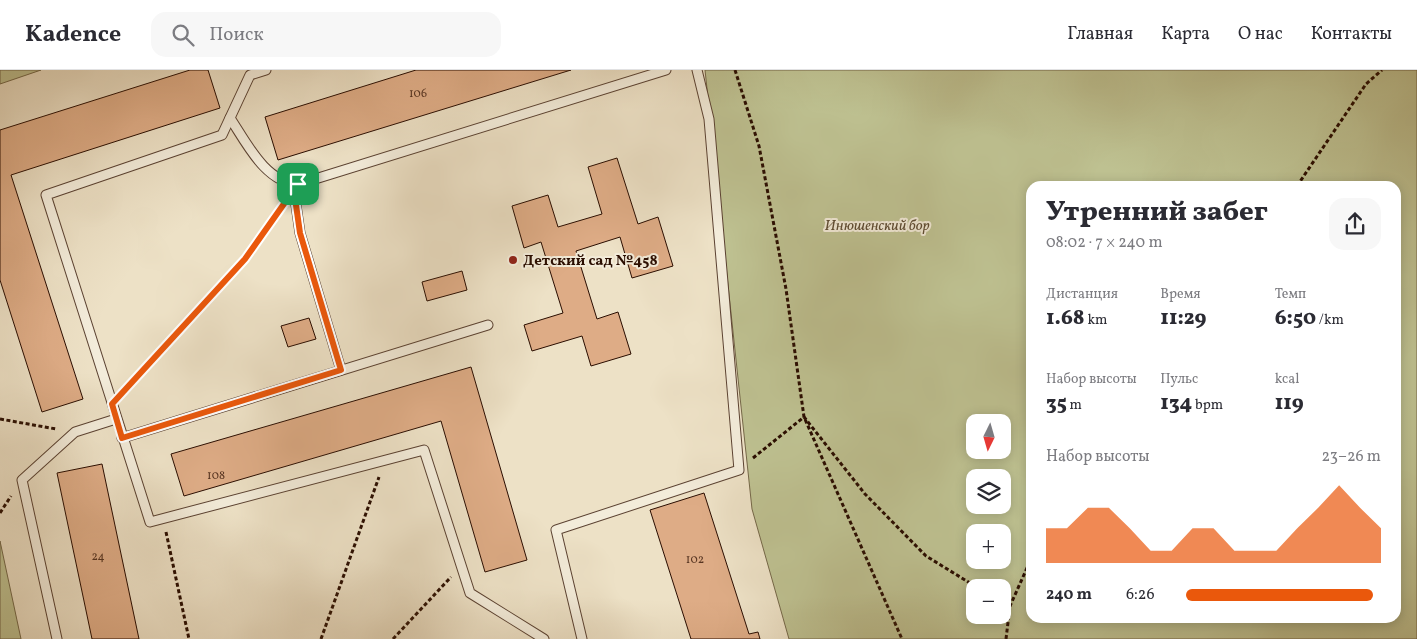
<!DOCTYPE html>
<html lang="ru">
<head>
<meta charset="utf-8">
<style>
	body { margin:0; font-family:Vollkorn,serif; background:#f7f7f7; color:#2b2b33; height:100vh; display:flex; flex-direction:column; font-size:19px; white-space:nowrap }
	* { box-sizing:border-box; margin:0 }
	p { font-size:16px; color:#7c7c81 }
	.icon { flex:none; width:28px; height:28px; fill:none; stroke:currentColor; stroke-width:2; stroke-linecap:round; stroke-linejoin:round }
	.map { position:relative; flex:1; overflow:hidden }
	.side { position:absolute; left:1026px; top:111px; width:375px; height:442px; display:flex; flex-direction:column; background:#fff; border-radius:15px; box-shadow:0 2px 12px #0003 }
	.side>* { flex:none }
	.needle { width:32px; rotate:185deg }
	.fabs { position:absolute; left:966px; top:344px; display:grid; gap:10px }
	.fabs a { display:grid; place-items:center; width:45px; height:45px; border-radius:10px; background:#fff; box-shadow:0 2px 12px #0003; font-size:25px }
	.pin { position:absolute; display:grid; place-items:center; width:42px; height:42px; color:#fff; margin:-21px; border-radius:10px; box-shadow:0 2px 8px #0006 }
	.round { display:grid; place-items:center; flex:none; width:52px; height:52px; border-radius:15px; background:#f7f7f7 }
	.head { display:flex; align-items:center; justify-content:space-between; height:85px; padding:0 20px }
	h1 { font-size:28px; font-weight:800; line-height:38px }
	.figures { display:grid; grid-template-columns:repeat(3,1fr); gap:8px; height:85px; padding:5px 20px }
	.figures div { display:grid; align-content:center }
	.figures b { font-size:21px; font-weight:800 }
	.figures small { font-size:14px; font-weight:400 }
	.figures p { font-size:14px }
	.chart { height:140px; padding:10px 20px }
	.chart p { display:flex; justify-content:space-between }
	.chart svg { width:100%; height:90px; margin-top:5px; fill:#ea580c; opacity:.7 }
	ul { padding:0 20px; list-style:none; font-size:16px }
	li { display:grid; grid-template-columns:80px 60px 1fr; align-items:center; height:38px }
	li i { height:12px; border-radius:6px; background:#ea580c }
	header { display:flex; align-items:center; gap:30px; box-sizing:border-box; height:70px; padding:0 25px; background:#fff; border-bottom:1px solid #e1e1e2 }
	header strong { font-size:24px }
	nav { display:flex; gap:28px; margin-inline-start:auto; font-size:18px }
	.search { width:350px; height:45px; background:#f7f7f7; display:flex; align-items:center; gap:12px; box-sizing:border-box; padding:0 18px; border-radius:15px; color:#7c7c81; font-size:19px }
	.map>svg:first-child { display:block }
	.green { fill:#bec191; stroke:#746748; fill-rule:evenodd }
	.building { fill:#deac86; stroke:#2a0d00 }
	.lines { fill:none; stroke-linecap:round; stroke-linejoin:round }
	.lane-casing { stroke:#5b4232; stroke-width:11 }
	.path { stroke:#2a0d00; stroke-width:3; stroke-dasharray:4 2.5; stroke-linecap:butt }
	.lane { stroke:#f3ecda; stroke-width:9 }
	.route-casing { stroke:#fff; stroke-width:10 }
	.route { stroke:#ea580c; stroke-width:6 }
	.poi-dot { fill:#8f2418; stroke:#f3ecda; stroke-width:2 }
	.labels { text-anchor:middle; stroke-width:4; stroke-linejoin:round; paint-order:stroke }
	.number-label { font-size:12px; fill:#573522 }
	.park-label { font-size:15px; font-style:italic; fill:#5e4c33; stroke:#f3ecda }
	.poi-label { font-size:15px; font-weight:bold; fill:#2a0d00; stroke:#f3ecda; text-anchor:start }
</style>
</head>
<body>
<header>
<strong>Kadence</strong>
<div class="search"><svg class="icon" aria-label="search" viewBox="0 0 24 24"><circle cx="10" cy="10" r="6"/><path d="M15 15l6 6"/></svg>Поиск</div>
<nav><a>Главная</a><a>Карта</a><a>О нас</a><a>Контакты</a></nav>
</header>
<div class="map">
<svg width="1417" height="569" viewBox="0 0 1417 569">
	<rect width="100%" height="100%" fill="#ede1c6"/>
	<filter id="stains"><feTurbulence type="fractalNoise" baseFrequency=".004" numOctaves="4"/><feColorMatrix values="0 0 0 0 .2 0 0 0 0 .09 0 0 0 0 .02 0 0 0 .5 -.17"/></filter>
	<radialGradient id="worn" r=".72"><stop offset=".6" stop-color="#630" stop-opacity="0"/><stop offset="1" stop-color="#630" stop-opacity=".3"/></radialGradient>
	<g class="green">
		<path d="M 0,0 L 41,0 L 0,14 Z"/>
		<path d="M 705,0 L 1417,0 L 1417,569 L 789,569 L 752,439 ZM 1031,116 L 1396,116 L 1396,549 L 1031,549 ZM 975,352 L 1002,352 L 1002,380 L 975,380 ZM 975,408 L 1002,408 L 1002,435 L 975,435 ZM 975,462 L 1002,462 L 1002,490 L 975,490 ZM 975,518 L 1002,518 L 1002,545 L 975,545 Z"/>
		<path d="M 0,471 L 21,569 L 0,569 Z"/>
	</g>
	<g class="building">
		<path d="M 190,0 L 208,0 L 220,38 L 11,105 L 83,329 L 42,342 L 0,210 L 0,60 Z"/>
		<path d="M 416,0 L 571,0 L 278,90 L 265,47 Z"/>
		<path d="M 617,88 L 638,154 L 658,147 L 673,196 L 632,208 L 620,167 L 576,181 L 597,249 L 618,242 L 631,284 L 591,296 L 582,266 L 532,281 L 524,255 L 563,243 L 541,172 L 524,178 L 512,136 L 548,125 L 558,157 L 602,144 L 588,97 Z"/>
		<path d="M 462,201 L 467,220 L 427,231 L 422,212 Z"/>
		<path d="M 309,248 L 316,269 L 288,277 L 281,256 Z"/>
		<path d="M 471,297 L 527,490 L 485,502 L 441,351 L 184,426 L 171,384 Z"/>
		<path d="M 102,394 L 139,569 L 92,569 L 57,403 Z"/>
		<path d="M 704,423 L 749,564 L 758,562 L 760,569 L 691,569 L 650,440 Z"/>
	</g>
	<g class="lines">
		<defs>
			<g id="lane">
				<path d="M 266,0 L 250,5 L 222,65 L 46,125 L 150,452 L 424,380 L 470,523 L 544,569"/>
				<path d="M 230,48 C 246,72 266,114 299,114 L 666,0"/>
				<path d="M 299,114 L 296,135 L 300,163 L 341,300"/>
				<path d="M 122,368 L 488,255"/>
				<path d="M 57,569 L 22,410 L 75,362 L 116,349"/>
				<path d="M 582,569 L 556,460 L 739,400 L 709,49 L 697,0"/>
			</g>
		</defs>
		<use href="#lane" class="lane-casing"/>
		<g class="path">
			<path d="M 735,0 L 759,76 L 786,219 L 804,347 L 902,569"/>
			<path d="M 1297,116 L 1366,14 L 1382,0"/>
			<path d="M 124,321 L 245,189 L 281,138"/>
			<path d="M 0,349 L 56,359"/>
			<path d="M 753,388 L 804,347 L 865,424 L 926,486 L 978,518"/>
			<path d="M 0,443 L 11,426"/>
			<path d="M 166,462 L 189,569"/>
			<path d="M 1002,532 L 1010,536"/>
			<path d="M 321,569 L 379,407"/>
			<path d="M 393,569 L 451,507"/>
			<path d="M 1006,569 L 1010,536 L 1031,489"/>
		</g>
		<use href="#lane" class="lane"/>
	</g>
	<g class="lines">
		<defs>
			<path id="route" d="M 298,114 L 296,135 L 300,163 L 341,300 L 122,368 L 112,334 L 245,189 Z"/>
		</defs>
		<use href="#route" class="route-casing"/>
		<use href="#route" class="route"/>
	</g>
	<circle class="poi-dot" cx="513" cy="190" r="5"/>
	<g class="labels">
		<g class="number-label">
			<text x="418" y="27">106</text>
			<text x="216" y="409">108</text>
			<text x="98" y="490">24</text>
			<text x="695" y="493">102</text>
		</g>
		<g class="park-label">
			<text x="877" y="160">Инюшенский бор</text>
		</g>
		<g class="poi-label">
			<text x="523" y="195">Детский сад №458</text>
		</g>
	</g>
	<rect width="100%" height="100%" filter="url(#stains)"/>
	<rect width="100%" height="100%" fill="url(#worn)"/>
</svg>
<div class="fabs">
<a><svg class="needle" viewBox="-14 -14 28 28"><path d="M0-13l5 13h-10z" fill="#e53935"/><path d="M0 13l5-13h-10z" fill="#7c7c81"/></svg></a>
<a><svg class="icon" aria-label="layers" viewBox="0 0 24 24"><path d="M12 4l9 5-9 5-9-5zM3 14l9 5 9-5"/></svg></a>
<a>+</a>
<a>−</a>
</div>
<div class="pin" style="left:298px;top:114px;background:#1e9e55"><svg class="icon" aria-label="arrive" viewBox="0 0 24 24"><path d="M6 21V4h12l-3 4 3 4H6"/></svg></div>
<section class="side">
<div class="head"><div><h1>Утренний забег</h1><p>08:02 · 7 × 240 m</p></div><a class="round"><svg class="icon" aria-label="share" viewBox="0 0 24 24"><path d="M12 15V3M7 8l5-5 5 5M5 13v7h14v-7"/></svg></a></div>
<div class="figures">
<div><p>Дистанция</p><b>1.68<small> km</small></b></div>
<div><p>Время</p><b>11:29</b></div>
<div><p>Темп</p><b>6:50<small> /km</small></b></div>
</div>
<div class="figures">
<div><p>Набор высоты</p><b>35<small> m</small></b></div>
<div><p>Пульс</p><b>134<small> bpm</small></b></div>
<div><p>kcal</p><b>119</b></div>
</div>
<div class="chart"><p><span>Набор высоты</span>23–26 m</p>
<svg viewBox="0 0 160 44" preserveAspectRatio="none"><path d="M0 44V27L10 27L20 17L30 17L40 27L50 38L60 38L70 27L80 27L90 38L100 38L110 38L120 27L130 17L140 6L150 17L160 27V44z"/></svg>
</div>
<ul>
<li><b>240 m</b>6:26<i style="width:96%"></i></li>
</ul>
</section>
</div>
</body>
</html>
